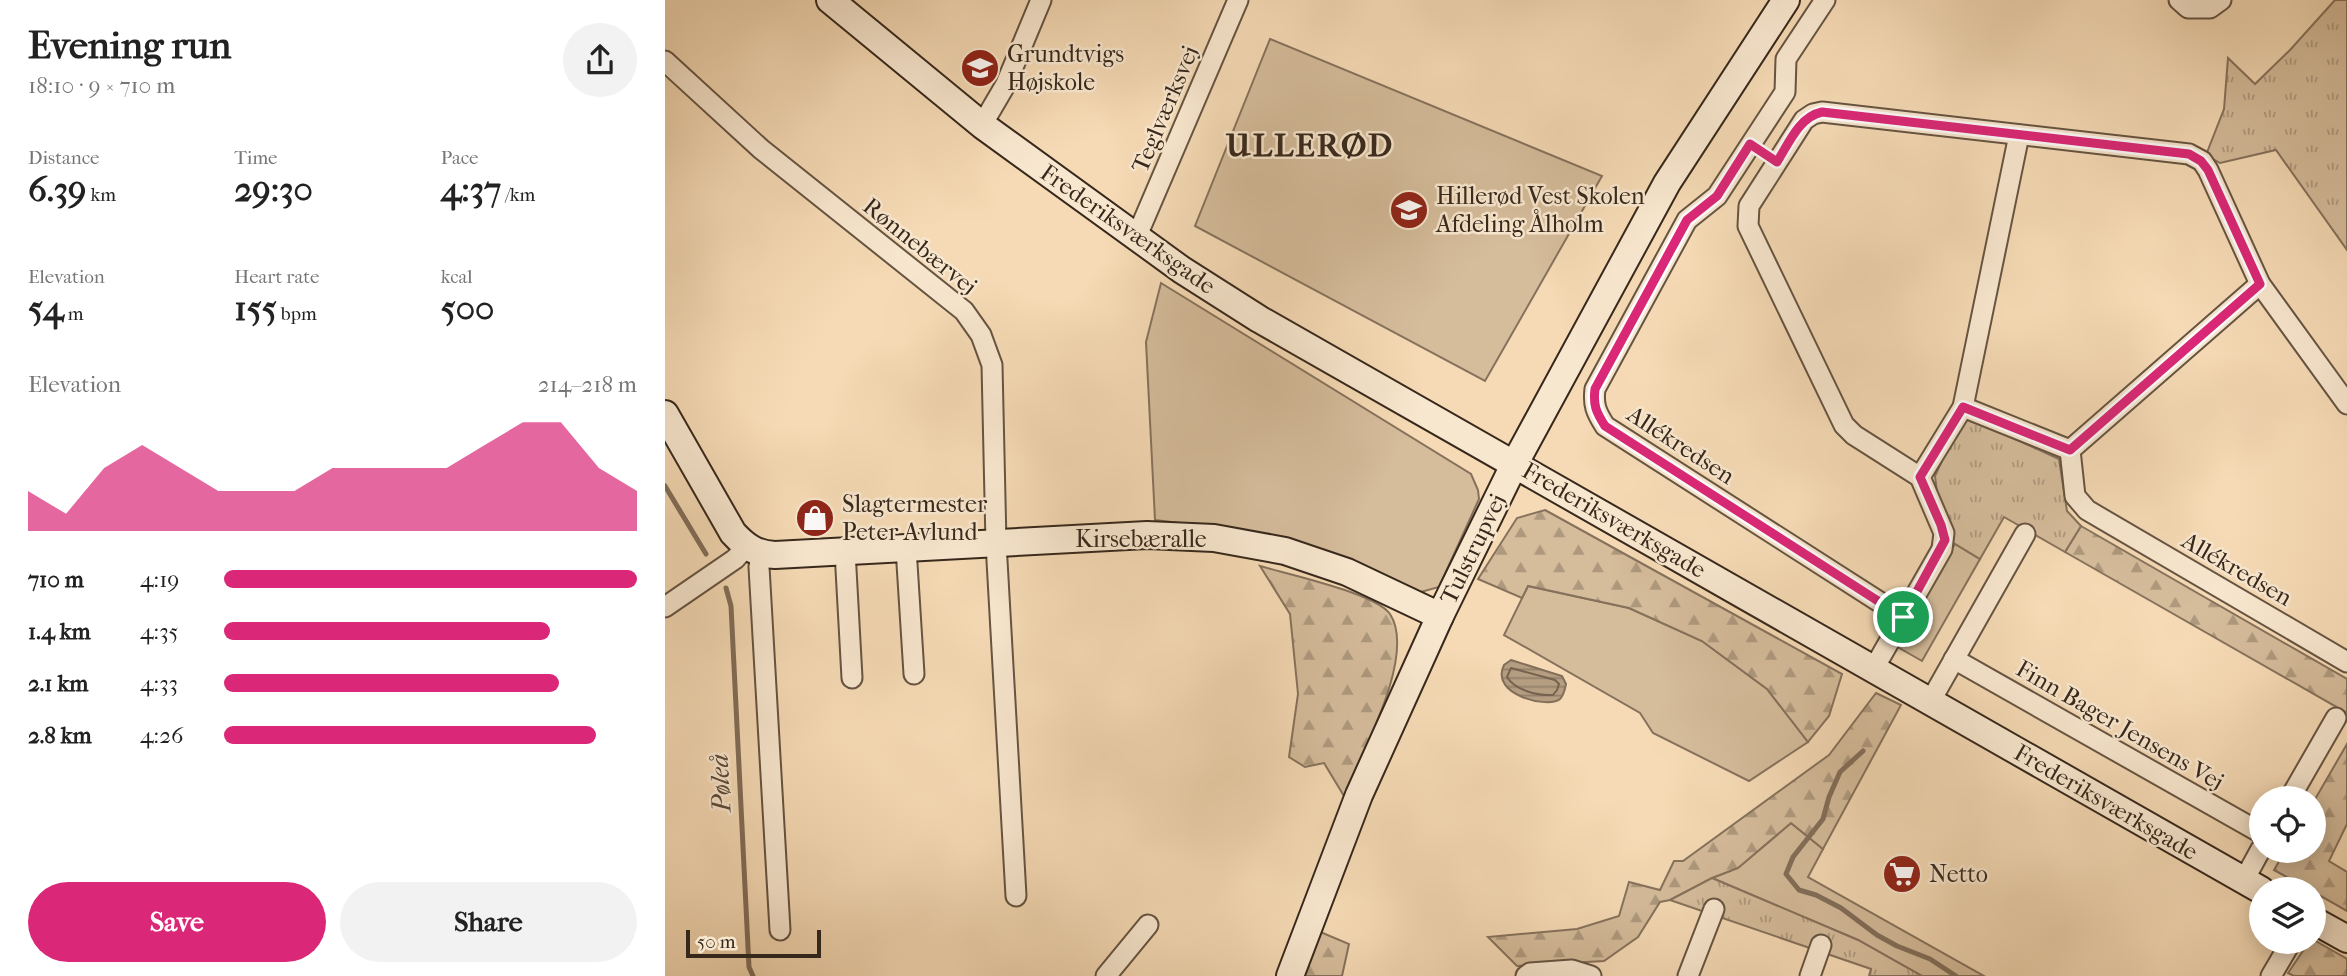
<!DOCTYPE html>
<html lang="en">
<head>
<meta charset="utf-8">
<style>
	body { margin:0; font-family:"IM FELL French Canon",serif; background:#f2f2f2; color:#222; height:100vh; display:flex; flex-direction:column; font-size:26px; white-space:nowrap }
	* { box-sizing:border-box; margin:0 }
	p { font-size:23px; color:#767676 }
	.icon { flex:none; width:38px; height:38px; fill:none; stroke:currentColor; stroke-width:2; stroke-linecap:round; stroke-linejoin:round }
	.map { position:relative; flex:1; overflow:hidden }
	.panel { display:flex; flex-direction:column; background:#fff; width:665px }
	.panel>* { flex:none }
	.buttons { position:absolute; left:1584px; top:786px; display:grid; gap:14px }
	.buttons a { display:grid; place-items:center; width:77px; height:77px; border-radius:50%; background:#fff; box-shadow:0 4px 18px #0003; font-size:35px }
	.scale { position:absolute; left:21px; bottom:18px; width:135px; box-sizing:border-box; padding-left:7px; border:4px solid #37281c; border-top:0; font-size:19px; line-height:24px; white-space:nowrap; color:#37281c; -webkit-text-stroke:5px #f8e7cf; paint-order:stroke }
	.pin { position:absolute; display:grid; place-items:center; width:60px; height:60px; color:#fff; margin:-30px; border:4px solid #fff; border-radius:50%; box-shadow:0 2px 7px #0007 }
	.round { display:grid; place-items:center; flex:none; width:74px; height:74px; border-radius:37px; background:#f2f2f2 }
	.headline { display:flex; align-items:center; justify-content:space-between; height:119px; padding:0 28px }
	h1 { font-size:38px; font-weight:800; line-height:52px }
	.stats { display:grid; grid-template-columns:repeat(3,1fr); gap:10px; height:119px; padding:7px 28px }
	.stats div { display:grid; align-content:center }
	.stats b { font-size:35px; font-weight:800 }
	.stats small { font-size:19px; font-weight:400 }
	.stats p { font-size:19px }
	.chart { height:196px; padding:14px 28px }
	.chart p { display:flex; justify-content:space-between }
	.chart svg { width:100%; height:126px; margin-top:7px; fill:#db2777; opacity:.7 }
	.button { display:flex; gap:14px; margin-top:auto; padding:14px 28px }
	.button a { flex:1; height:80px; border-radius:42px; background:#db2777; color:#fff; font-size:28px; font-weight:800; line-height:80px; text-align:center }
	.button a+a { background:#f2f2f2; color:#222 }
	ul { padding:0 28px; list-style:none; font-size:23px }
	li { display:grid; grid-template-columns:112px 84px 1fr; align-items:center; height:52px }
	li i { height:18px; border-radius:9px; background:#db2777 }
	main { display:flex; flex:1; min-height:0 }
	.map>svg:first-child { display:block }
	.green { fill:#d5bc9b; stroke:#86725c; stroke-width:2 }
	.forest { fill:url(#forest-firs); stroke:#86725c; stroke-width:2 }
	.park { fill:url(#park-tufts); stroke:#86725c; stroke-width:2 }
	.water { fill:url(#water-rules); stroke:#826e59; stroke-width:2 }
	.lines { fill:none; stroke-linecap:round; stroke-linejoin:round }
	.shore { stroke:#76624e; stroke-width:2 }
	.stream { stroke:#826e59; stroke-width:5 }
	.street-casing { stroke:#665442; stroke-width:23 }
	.secondary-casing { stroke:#37281c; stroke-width:30 }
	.street { stroke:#f8e7cf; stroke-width:19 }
	.secondary { stroke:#f8e7cf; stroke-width:26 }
	.route-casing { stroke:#fff; stroke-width:14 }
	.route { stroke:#db2777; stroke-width:9 }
	.labels { text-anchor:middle; stroke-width:5; stroke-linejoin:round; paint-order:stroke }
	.poi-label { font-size:24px; fill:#37281c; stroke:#f8e7cf; text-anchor:start }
	.street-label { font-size:24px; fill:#37281c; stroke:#f8e7cf }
	.water-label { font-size:26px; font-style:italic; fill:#5c4b3a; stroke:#f8e7cf }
	.district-label { font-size:32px; font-weight:bold; letter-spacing:2px; fill:#37281c; stroke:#f8e7cf }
</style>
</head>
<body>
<main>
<section class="panel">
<div class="headline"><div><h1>Evening run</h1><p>18:10 · 9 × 710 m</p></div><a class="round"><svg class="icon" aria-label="share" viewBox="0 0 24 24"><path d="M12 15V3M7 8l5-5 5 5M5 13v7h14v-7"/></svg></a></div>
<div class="stats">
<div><p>Distance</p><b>6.39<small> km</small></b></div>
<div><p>Time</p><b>29:30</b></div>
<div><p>Pace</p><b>4:37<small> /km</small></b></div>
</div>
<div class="stats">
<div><p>Elevation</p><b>54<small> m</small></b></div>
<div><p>Heart rate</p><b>155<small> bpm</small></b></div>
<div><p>kcal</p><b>500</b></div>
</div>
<div class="chart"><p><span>Elevation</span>214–218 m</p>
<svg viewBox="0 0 160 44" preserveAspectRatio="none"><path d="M0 44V30L10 38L20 22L30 14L40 22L50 30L60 30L70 30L80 22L90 22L100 22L110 22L120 14L130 6L140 6L150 22L160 30V44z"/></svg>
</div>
<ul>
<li><b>710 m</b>4:19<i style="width:100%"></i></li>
<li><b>1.4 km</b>4:35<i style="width:79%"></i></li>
<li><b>2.1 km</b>4:33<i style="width:81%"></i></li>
<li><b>2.8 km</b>4:26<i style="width:90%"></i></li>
</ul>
<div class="button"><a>Save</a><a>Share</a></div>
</section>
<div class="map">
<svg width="1682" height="976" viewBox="0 0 1682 976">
	<defs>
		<pattern id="forest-firs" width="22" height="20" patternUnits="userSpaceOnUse" patternTransform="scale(1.75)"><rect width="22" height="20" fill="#d5bc9b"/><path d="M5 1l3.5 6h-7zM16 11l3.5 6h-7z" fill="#ae997e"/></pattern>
		<pattern id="park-tufts" width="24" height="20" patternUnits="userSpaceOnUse" patternTransform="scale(1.75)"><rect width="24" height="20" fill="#d5bc9b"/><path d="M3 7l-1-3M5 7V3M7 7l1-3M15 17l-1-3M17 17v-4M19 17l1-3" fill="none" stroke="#ae997e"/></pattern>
		<pattern id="water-rules" width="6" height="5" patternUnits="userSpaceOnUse" patternTransform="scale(1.75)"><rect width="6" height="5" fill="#b49d81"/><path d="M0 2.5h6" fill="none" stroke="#938069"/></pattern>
	</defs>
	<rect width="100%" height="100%" fill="#f5dab5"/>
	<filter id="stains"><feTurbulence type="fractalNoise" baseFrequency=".00286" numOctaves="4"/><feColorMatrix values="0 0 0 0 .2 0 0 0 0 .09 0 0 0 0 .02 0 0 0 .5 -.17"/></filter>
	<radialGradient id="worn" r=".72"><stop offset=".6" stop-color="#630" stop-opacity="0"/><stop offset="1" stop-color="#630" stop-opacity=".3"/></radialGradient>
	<g class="green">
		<path d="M 605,39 L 937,176 L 820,381 L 530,226 Z"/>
		<path d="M 496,283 L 806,474 L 813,490 L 814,499 L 774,587 L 756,592 L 572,530 L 490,520 L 481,342 Z"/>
		<path d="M 1290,544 L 1315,559 L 1257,661 L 1229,645 Z"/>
		<path d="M 863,586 L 964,608 L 1037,641 L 1102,689 L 1143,742 L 1084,781 L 988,733 L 975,713 L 839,635 Z"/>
		<path d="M 1126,823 L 1158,849 L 1143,877 L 1319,976 L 1257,976 L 1193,940 L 1047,878 L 1073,868 Z"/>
	</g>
	<g class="forest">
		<path d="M 880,510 L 1177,674 L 1164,716 L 1143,742 L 1102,689 L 1037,641 L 964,608 L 863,586 L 857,598 L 813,579 L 852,518 Z"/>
		<path d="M 1416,526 L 1682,679 L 1682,713 L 1400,552 Z"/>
		<path d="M 595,566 C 622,574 710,593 725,614 C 752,655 696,755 679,796 L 659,763 L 640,767 L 624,757 L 633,694 L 625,614 Z"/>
		<path d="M 1211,693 L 1236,705 L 1158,849 L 1126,823 L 1073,868 L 1047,878 L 1005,900 L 995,902 L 973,937 L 939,961 L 852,966 L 823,937 L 912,929 L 954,916 L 964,882 L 995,890 L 1009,861 L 1018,861 L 1164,755 Z"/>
		<path d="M 1682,744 L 1682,824 L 1664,861 L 1682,872 L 1682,911 L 1649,892 L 1648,889 L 1644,889 L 1609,870 L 1620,851 L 1648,850 L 1649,801 Z"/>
		<path d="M 653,931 L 684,944 L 677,976 L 638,976 Z"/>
		<path d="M 1649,940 L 1682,959 L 1682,976 L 1629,976 L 1623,973 L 1644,942 Z"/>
	</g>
	<g class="park">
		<path d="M 1670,0 L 1682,0 L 1682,250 L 1611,150 L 1555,163 L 1541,155 L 1559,109 L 1563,58 L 1590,84 L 1625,50 Z"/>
		<path d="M 1298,415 L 1394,459 L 1402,511 L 1416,526 L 1400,552 L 1339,517 L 1315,559 L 1287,542 L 1272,492 L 1270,476 Z"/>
		<path d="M 1047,878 L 1193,940 L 1257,976 L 1204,976 L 1206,969 L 1005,900 Z"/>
	</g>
	<path class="water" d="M 846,660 L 897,676 L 901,684 C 900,689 899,695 895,699 C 884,709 824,695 839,665 Z"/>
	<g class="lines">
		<path class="shore" d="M 846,668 L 890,680 L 894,684 L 892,690 L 888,695 C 872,696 850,690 842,677 Z"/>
		<g class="stream">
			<path d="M 0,486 L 41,554"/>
			<path d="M 61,588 L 66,606 L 84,967 L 88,976"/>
			<path d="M 1198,751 L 1175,772 L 1164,797 L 1158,819 L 1128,857 L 1121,874 L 1134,890 L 1151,895 L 1176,908 L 1212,935 L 1232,946 L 1265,959 L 1291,976"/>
		</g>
		<defs>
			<g id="street">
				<path d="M 1160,0 L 1121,59 L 1120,92 L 1052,196 L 1022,220 L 930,389 C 928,405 931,412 940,426 L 1238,617"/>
				<path d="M 1514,0 L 1523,8 L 1545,8 L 1556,0"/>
				<path d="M 0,61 L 96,149 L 299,311 L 316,335 L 327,365 L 331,543 L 351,896"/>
				<path d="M 317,125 L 341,84 L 376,0"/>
				<path d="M 471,238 L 573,0"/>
				<path d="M 1298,407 L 1405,450 L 1410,496 L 1422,510 L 1682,662"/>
				<path d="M 1405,450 L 1595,284"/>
				<path d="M 1255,477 L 1298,407 L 1354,135"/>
				<path d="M 241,548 L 249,674"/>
				<path d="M 180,551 L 187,678"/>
				<path d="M 96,554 L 94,567 L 115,930"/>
				<path d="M 0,607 L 70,559 L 81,547"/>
				<path d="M 1289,659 L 1596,833"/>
				<path d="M 1208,670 L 1277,549 L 1279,533 L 1255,477 L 1189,435 L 1179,425 L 1083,226 L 1084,206 L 1139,120 L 1148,114 L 1157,112 L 1524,154 L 1537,161 L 1543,170 L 1595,284 L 1682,404"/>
				<path d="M 1265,702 L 1360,534"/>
				<path d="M 1625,798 L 1671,718"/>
				<path d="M 1579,880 L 1596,849"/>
				<path d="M 441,976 L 483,925"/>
				<path d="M 861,976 L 865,973 L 907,970 L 926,976"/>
				<path d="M 1023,976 L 1049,909"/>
				<path d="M 1145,976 L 1156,945"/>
				<path d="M 1606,976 L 1626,942"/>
			</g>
			<g id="secondary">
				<path d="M 165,0 L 317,125 L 517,270 L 594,319 L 1596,890"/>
				<path d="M 0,414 L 68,533 C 81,547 91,554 110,555 L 482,535 L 549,538 L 620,551 L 682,572 L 775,616"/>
				<path d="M 1648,920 L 1682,939"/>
				<path d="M 625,976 L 694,795 L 775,616 L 850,463 L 1002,183 L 1121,0"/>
			</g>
		</defs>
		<use href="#street" class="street-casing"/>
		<use href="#secondary" class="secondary-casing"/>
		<use href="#street" class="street"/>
		<use href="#secondary" class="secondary"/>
	</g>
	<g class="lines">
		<defs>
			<path id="route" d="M 1157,112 L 1524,154 L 1536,161 L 1543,170 L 1595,284 L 1405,450 L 1298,407 L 1255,477 L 1276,525 L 1280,540 L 1238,617 L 940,426 C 931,412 928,405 930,389 L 1022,220 L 1052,196 L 1085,144 L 1112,162 C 1124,143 1134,117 1157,112 Z"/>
		</defs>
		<use href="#route" class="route-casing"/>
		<use href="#route" class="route"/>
	</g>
	<defs>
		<symbol id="school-disc" viewBox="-11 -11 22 22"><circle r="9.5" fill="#8f2418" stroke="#f8e7cf"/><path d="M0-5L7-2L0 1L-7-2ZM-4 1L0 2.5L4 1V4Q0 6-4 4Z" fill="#fff"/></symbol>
		<symbol id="shop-disc" viewBox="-11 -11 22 22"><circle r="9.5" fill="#8f2418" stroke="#f8e7cf"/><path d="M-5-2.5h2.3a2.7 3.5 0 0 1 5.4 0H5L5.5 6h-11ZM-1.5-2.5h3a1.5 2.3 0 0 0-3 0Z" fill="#fff"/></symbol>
		<symbol id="supermarket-disc" viewBox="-11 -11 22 22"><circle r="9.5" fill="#8f2418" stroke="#f8e7cf"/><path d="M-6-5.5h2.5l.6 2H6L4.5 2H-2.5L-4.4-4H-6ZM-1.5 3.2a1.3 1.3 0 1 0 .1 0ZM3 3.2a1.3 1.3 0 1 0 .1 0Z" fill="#fff"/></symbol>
	</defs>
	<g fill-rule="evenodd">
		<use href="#school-disc" x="293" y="46" width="44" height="44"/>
		<use href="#school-disc" x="722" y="188" width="44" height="44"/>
		<use href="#shop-disc" x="128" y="496" width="44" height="44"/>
		<use href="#supermarket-disc" x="1215" y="852" width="44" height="44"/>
	</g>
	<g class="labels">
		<g class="poi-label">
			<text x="342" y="62">Grundtvigs<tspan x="342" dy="28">Højskole</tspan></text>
			<text x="771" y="204">Hillerød Vest Skolen<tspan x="771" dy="28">Afdeling Ålholm</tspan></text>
			<text x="177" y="512">Slagtermester<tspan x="177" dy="28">Peter Avlund</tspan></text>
			<text x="1264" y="882">Netto</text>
		</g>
		<g class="street-label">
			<text transform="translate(500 109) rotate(-67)" y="8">Teglværksvej</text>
			<text transform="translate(463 229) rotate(35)" y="8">Frederiksværksgade</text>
			<text transform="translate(255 246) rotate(39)" y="8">Rønnebærvej</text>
			<text transform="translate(1016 445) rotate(33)" y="8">Allékredsen</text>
			<text transform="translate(949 520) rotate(30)" y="8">Frederiksværksgade</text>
			<text x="476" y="547">Kirsebæralle</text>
			<text transform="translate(808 549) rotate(-64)" y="8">Tulstrupvej</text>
			<text transform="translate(1572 569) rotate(30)" y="8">Allékredsen</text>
			<text transform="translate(1455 725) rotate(30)" y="8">Finn Bager Jensens Vej</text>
			<text transform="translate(1441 802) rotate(30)" y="8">Frederiksværksgade</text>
		</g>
		<g class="water-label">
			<text transform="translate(55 783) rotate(-93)" y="9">Pøleå</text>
		</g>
		<g class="district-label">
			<text x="645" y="156">ULLERØD</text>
		</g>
	</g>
	<rect width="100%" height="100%" filter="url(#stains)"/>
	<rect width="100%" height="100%" fill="url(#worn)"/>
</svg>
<div class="buttons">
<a><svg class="icon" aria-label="locate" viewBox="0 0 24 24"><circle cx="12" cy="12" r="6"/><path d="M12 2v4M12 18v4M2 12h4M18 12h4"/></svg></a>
<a><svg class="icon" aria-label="layers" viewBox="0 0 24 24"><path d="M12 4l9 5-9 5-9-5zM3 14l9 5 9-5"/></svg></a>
</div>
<div class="scale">50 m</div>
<div class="pin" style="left:1238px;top:617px;background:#1e9e55"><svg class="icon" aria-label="arrive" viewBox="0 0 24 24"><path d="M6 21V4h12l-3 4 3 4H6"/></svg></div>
</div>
</main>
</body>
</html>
